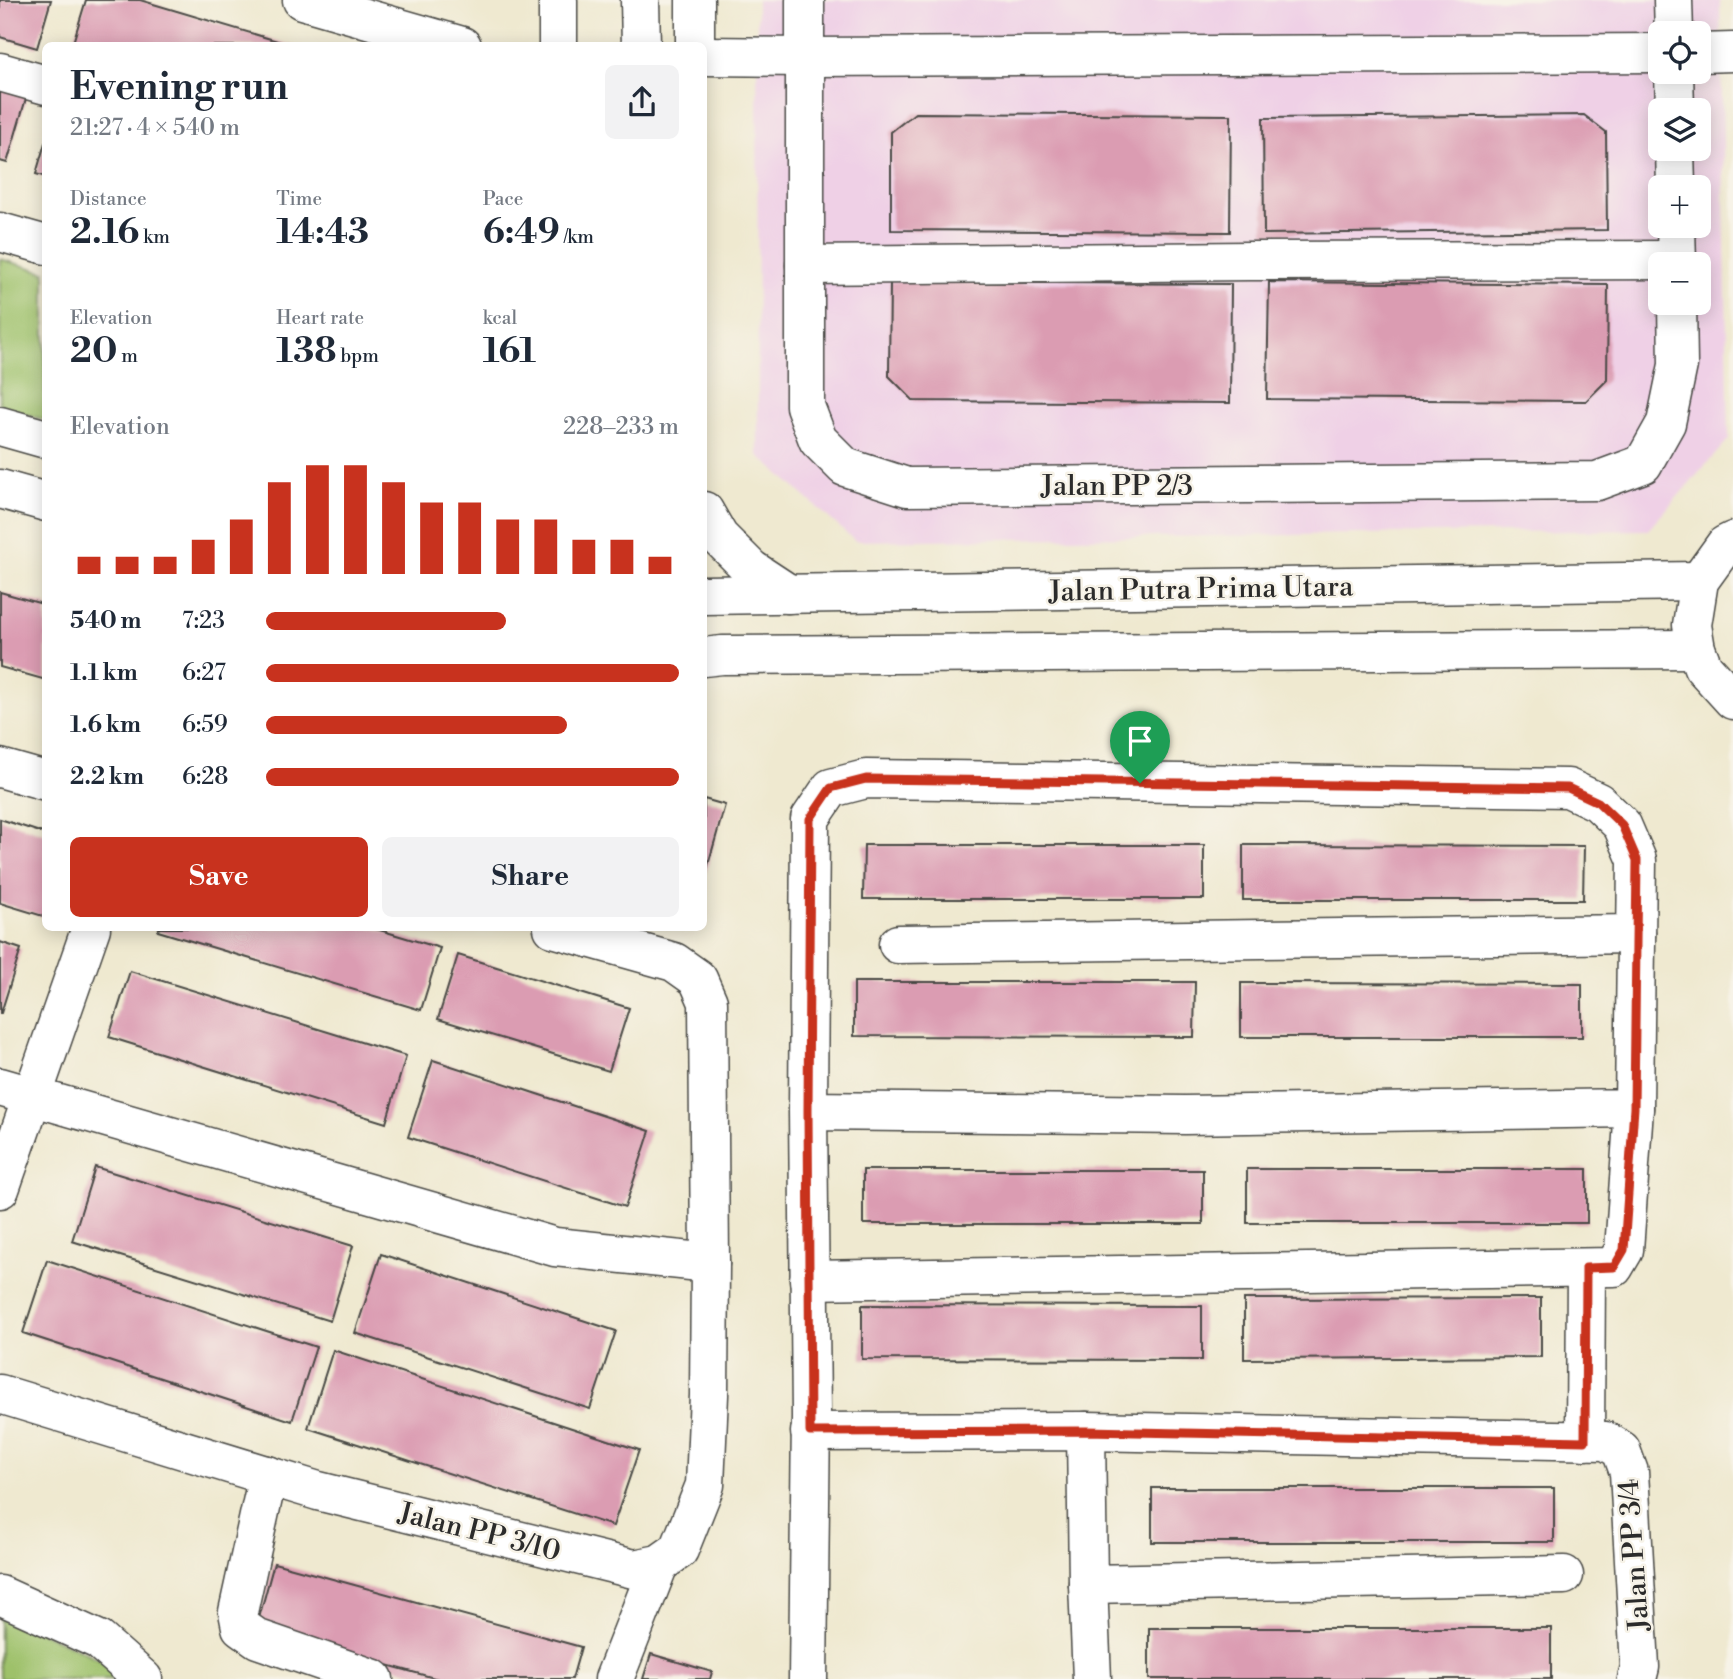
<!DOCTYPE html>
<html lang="en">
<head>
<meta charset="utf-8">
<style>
	body { margin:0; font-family:"Libre Bodoni",serif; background:#f2f2f3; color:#1f2937; height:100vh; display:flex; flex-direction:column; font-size:26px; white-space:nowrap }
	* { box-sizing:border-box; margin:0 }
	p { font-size:23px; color:#747a83 }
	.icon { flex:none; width:38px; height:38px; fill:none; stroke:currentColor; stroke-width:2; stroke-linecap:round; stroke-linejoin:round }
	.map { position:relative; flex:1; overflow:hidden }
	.sheet { position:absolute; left:42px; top:42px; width:665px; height:889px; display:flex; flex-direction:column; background:#fff; border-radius:10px; box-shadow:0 4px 18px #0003 }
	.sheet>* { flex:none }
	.controls { position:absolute; left:1648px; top:21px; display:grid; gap:14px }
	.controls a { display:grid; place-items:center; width:63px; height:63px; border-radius:10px; background:#fff; box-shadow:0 4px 18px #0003; font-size:35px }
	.pin { position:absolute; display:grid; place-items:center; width:60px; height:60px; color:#fff; margin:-72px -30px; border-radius:50% 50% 50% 0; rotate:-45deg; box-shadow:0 0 7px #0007 }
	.pin .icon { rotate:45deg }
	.round { display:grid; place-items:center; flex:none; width:74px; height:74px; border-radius:10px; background:#f2f2f3 }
	.summary { display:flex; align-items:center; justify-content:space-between; height:119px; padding:0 28px }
	h1 { font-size:38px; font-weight:700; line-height:52px }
	.metrics { display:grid; grid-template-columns:repeat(3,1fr); gap:10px; height:119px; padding:7px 28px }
	.metrics div { display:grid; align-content:center }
	.metrics b { font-size:35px; font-weight:700 }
	.metrics small { font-size:19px; font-weight:400 }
	.metrics p { font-size:19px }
	.chart { height:196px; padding:14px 28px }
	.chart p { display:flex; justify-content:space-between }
	.chart svg { width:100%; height:126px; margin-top:7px; stroke:#c8321e; stroke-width:6 }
	.action { display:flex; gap:14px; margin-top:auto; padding:14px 28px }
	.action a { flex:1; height:80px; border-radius:10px; background:#c8321e; color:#fff; font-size:28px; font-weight:700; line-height:80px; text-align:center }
	.action a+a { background:#f2f2f3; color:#1f2937 }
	ul { padding:0 28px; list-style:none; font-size:23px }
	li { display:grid; grid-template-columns:112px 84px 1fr; align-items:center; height:52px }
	li i { height:18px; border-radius:9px; background:#c8321e }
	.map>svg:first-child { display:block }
	.built { fill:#efd0e6; fill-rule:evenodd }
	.green { fill:#9ec16b; stroke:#64764b; stroke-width:2 }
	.building { fill:#db9cb2 }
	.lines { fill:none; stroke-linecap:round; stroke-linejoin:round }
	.minor-casing { stroke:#484844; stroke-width:41 }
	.major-casing { stroke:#484844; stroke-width:41 }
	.minor { stroke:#fff; stroke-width:38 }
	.major { stroke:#fff; stroke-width:38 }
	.route-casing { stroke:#fff; stroke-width:14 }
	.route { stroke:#c8321e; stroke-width:9 }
	.labels { text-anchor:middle; stroke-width:5; stroke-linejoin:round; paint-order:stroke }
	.street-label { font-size:28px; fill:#2b2b2b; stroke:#f7f3e8 }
</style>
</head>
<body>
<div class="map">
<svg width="1733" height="1679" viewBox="0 0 1733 1679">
	<rect width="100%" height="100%" fill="#f7f3e8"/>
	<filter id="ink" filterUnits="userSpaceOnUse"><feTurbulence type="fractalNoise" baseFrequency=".0143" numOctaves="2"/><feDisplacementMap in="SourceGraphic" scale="14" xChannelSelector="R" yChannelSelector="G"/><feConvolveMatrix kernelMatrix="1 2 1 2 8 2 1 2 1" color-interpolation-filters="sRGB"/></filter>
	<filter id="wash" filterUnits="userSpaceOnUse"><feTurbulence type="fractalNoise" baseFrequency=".00686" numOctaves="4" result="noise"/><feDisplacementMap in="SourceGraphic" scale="28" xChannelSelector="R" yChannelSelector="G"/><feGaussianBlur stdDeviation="1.57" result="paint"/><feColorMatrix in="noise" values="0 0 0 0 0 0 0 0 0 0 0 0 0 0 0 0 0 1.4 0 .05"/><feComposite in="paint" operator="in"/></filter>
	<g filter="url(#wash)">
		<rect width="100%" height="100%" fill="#efe9d0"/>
		<path class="built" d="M 757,0 L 1720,0 L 1729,439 L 1648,530 L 855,541 L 758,455 ZM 1661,33 L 1699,33 L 1699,72 L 1661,72 ZM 1661,110 L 1699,110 L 1699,149 L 1661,149 ZM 1661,187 L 1699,187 L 1699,226 L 1661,226 ZM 1661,264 L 1699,264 L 1699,303 L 1661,303 Z"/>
		<g class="green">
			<path d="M 0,259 L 45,272 L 45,420 L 0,407 Z"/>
			<path d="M 0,1613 L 104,1661 L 122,1679 L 0,1679 Z"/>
		</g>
		<g id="blocks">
			<g class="building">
				<path d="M 0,0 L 51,0 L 37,48 L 0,37 Z"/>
				<path d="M 86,0 L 140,0 L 294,46 L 72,46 Z"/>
				<path d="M 0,88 L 27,95 L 7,163 L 0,161 Z"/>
				<path d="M 915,113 L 1231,115 L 1230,232 L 891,230 L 891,132 Z"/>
				<path d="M 1584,115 L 1606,132 L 1607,230 L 1264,234 L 1263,118 Z"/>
				<path d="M 45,143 L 46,143 L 46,177 L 36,174 Z"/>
				<path d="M 890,282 L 1231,284 L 1230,403 L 914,401 L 889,376 Z"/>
				<path d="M 1269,282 L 1608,285 L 1607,380 L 1586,401 L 1267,399 Z"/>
				<path d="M 0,592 L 46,605 L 46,680 L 0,667 Z"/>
				<path d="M 704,799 L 725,805 L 704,879 Z"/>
				<path d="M 0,819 L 46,834 L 46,917 L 0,903 Z"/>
				<path d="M 864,845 L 1204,845 L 1204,899 L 863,899 Z"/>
				<path d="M 1243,845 L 1584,846 L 1583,900 L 1243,900 Z"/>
				<path d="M 159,928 L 373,928 L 440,948 L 421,1010 L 158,931 Z"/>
				<path d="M 0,942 L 21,949 L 1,1013 L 0,1013 Z"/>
				<path d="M 458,955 L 629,1008 L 609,1071 L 438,1019 Z"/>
				<path d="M 130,971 L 406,1056 L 386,1123 L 109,1037 Z"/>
				<path d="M 854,982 L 1195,982 L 1194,1037 L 854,1036 Z"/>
				<path d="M 1241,983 L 1582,984 L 1582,1037 L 1241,1037 Z"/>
				<path d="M 433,1060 L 650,1131 L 625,1207 L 408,1137 Z"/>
				<path d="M 95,1167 L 353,1246 L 330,1321 L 72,1241 Z"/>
				<rect x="1247" y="1169" width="340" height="54"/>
				<rect x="863" y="1170" width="340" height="54"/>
				<path d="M 381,1254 L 616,1331 L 590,1409 L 355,1333 Z"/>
				<path d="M 47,1260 L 316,1347 L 292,1421 L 23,1333 Z"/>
				<path d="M 1541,1298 L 1541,1357 L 1244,1359 L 1244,1299 Z"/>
				<path d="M 862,1305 L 1202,1306 L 1202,1360 L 862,1359 Z"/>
				<path d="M 333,1350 L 639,1450 L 613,1526 L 308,1428 Z"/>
				<rect x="1152" y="1488" width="402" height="54"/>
				<path d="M 274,1563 L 581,1647 L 572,1679 L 438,1679 L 256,1629 Z"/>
				<rect x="1149" y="1628" width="402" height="51"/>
				<path d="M 651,1654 L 712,1672 L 710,1679 L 643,1679 Z"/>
			</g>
		</g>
	</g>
	<g filter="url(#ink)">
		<use href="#blocks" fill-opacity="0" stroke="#484844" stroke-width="2"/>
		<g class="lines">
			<defs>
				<g id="minor">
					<path d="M 302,0 L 462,46"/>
					<path d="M 558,0 L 558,46"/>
					<path d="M 640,0 L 641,46"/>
					<path d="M 695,0 L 695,46"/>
					<path d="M 805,0 L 805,406 L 818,440 L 845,467 L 907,487 L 1597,481 L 1643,464 L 1666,423 L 1678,365 L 1677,303"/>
					<path d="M 1673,0 L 1674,33"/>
					<path d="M 1699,53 L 1733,52"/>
					<path d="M 704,56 L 805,57 L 1661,53"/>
					<path d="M 0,72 L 46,85"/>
					<path d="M 1674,72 L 1675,110"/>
					<path d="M 1675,149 L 1676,187"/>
					<path d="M 1676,226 L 1677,264"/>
					<path d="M 0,232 L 46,245"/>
					<path d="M 805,265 L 1250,261 L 1677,260"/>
					<path d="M 0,768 L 46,781"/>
					<path d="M 898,944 L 1636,934"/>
					<path d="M 0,1087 L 555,1247 L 710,1263 L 708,1002 L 698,979 L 674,962 L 553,928"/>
					<path d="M 808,1111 L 1185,1115 L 1634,1108 L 1637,860 L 1622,825 L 1598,802 L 1568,788 L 866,779 L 831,788 L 810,819 L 808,1111 L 811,1416 L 808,1679"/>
					<path d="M 0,1189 L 91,928"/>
					<path d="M 809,1280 L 1614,1267 L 1624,1250 L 1634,1108"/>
					<path d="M 0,1394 L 318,1491 L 634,1569 L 659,1564 L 679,1550 L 705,1485 L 709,1395 L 710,1263"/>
					<path d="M 1086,1431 L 1088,1584 L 1092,1679"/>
					<path d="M 810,1432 L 1086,1431 L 1606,1441 L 1621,1450 L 1629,1472 L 1640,1667 L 1637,1679"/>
					<path d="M 1585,1441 L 1586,1268"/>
					<path d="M 268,1475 L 238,1612 L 241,1627 L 258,1639 L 374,1679"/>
					<path d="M 1088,1584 L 1564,1575"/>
					<path d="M 0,1595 L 99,1640 L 143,1679"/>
					<path d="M 614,1679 L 659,1564"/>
				</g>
				<g id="major">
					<path d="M 0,426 L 46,439"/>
					<path d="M 0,489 L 46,502"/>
					<path d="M 704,511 L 719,537 L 751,569 L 789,594"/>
					<path d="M 1733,541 L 1725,545 L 1699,581 L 1692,625 L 1696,649 L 1703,667 L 1733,700"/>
					<path d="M 704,595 L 1699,581"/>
					<path d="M 704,657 L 722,655 L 1696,649"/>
				</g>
			</defs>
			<use href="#minor" class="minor-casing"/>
			<use href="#major" class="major-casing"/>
			<use href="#minor" class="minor"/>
			<use href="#major" class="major"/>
		</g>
	</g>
	<g class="lines" filter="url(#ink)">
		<defs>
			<path id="route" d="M 866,779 L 1568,788 L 1598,802 L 1622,825 L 1637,860 L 1634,1108 L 1624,1250 L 1614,1267 L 1586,1268 L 1585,1441 L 1086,1431 L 810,1432 L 808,1111 L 810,819 L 831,788 Z"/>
		</defs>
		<use href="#route" class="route-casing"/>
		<use href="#route" class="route"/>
	</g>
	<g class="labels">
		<g class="street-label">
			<text x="1117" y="495">Jalan PP 2/3</text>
			<text transform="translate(1201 588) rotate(-1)" y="10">Jalan Putra Prima Utara</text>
			<text transform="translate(480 1531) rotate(14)" y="10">Jalan PP 3/10</text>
			<text transform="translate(1633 1555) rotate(-94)" y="10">Jalan PP 3/4</text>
		</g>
	</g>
</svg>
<div class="controls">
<a><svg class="icon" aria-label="locate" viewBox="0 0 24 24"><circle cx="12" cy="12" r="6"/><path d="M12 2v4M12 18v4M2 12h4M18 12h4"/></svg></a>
<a><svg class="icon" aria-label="layers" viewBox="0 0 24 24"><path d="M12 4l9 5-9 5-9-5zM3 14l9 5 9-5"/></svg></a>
<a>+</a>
<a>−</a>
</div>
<div class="pin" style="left:1140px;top:783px;background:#1e9e55"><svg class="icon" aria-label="arrive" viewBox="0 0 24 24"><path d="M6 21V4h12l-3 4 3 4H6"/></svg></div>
<section class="sheet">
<div class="summary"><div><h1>Evening run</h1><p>21:27 · 4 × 540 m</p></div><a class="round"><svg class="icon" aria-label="share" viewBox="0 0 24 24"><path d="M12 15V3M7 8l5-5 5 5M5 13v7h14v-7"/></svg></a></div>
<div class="metrics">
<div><p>Distance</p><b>2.16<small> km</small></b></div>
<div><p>Time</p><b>14:43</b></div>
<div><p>Pace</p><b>6:49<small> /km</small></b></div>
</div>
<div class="metrics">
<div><p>Elevation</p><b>20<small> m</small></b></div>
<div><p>Heart rate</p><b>138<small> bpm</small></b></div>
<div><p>kcal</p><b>161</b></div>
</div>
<div class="chart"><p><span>Elevation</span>228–233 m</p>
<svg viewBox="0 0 160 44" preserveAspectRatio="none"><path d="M5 44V38M15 44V38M25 44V38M35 44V32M45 44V25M55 44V12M65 44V6M75 44V6M85 44V12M95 44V19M105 44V19M115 44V25M125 44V25M135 44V32M145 44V32M155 44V38"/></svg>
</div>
<ul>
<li><b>540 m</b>7:23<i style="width:58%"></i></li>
<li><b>1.1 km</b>6:27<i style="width:100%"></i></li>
<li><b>1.6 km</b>6:59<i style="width:73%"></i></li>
<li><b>2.2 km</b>6:28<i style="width:100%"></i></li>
</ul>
<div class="action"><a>Save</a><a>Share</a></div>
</section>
</div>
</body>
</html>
